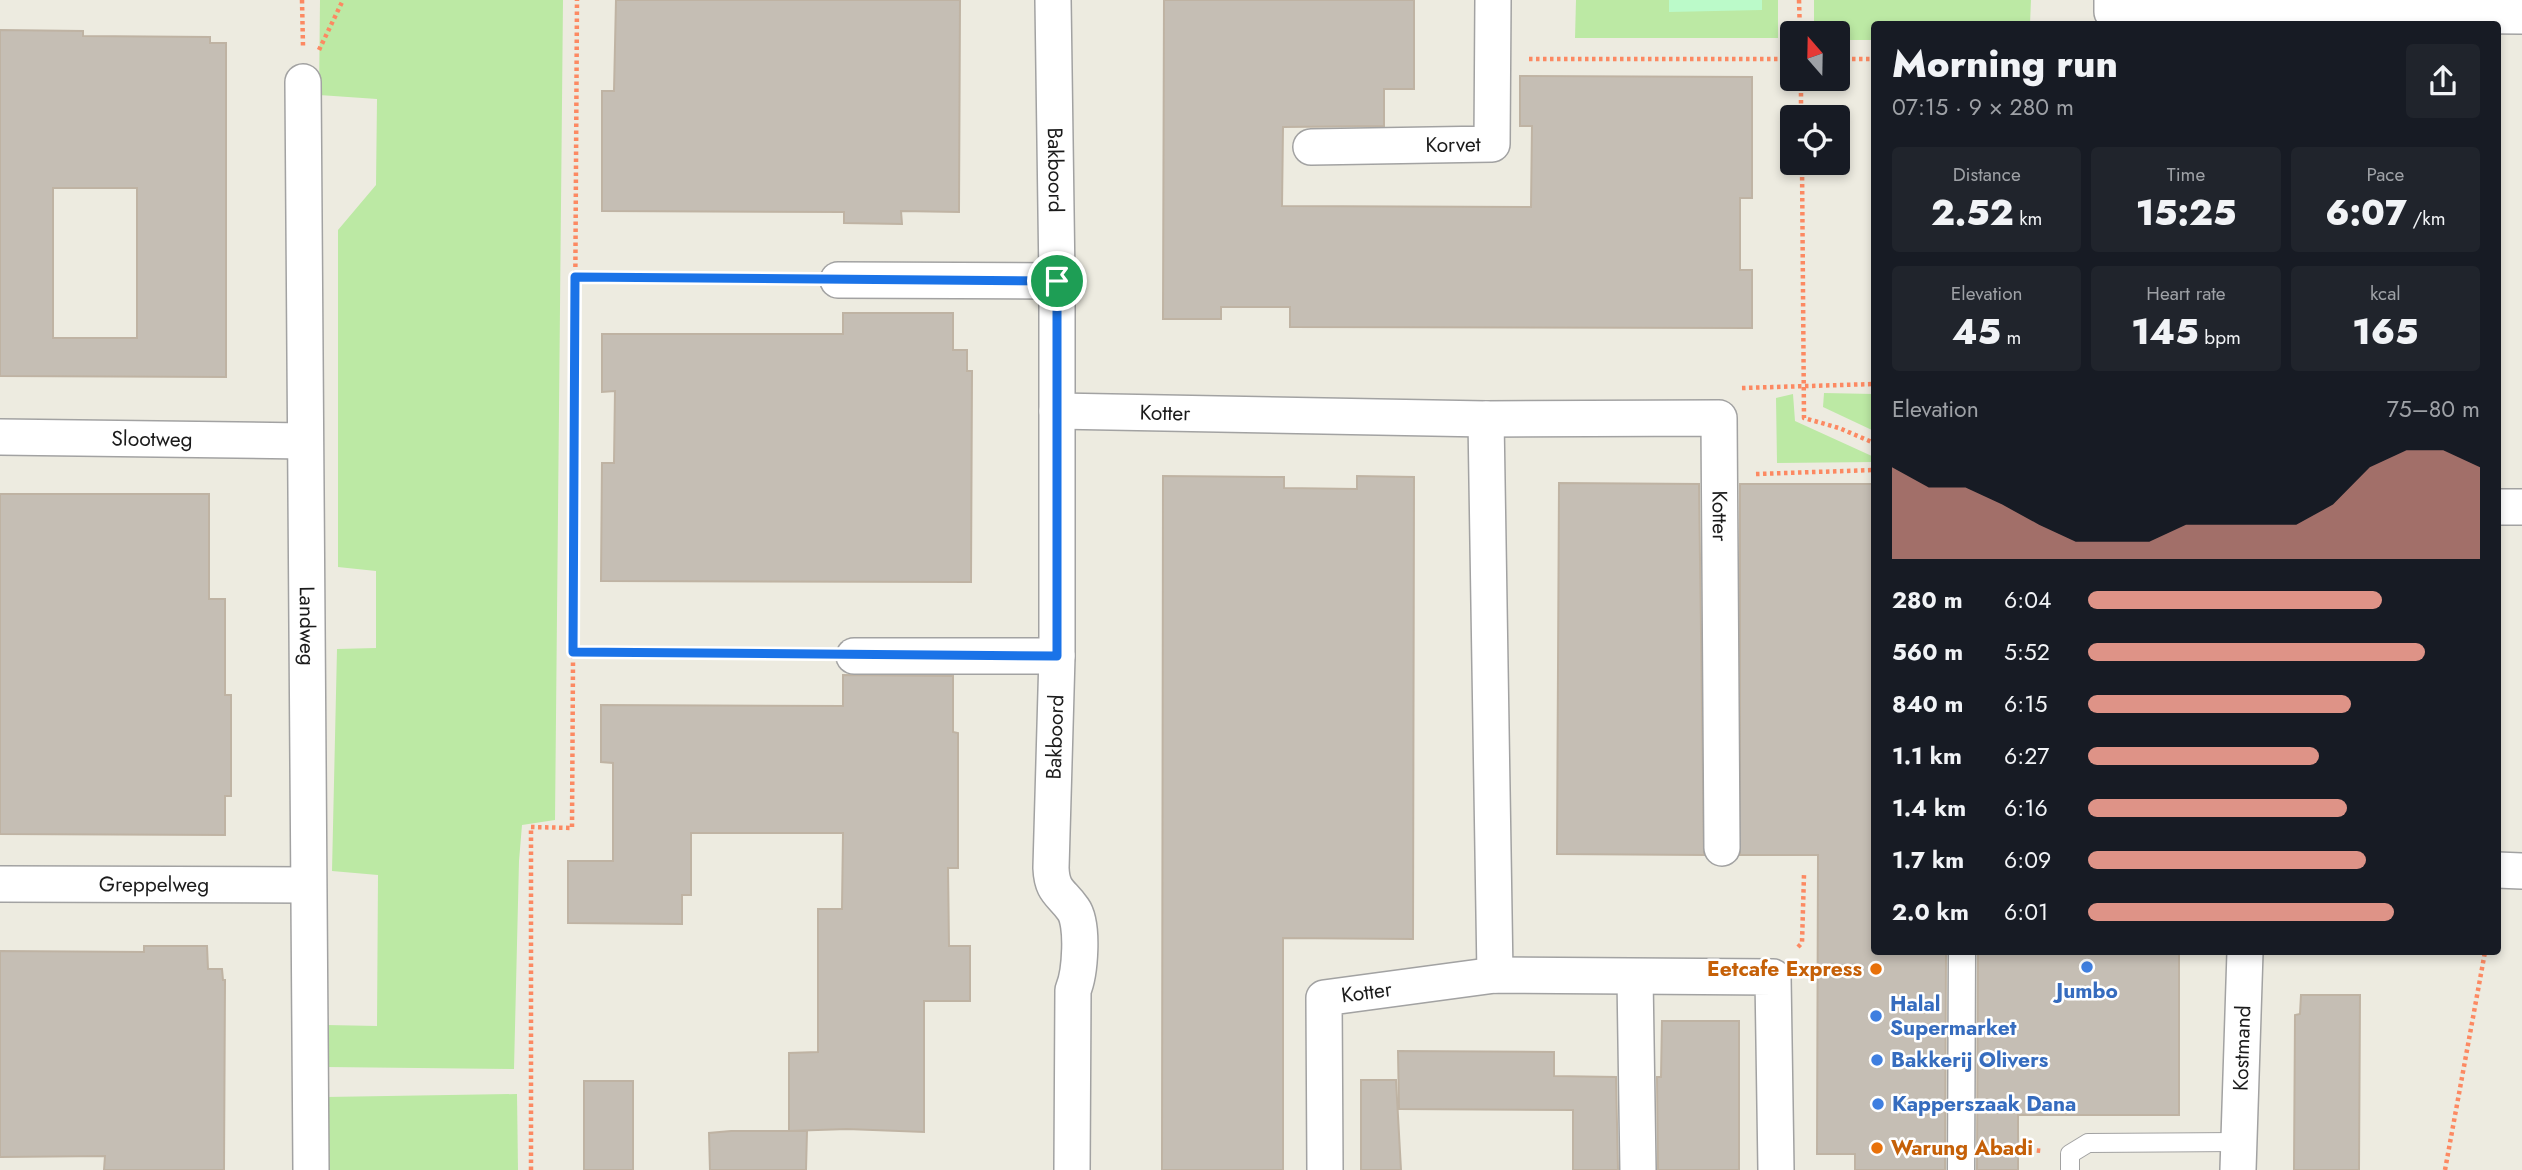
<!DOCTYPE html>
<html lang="en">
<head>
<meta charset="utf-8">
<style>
	body { margin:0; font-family:Jost,sans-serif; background:#20242c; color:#f1f3f6; height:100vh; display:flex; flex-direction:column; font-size:26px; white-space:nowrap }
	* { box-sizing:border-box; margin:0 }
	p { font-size:23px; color:#9ea1a6 }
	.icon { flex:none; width:38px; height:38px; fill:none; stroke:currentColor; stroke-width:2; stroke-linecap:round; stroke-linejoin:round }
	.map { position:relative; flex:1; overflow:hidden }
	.details { position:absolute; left:1871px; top:21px; width:630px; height:934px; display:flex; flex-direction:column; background:#171b24; border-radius:7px; box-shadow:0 4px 10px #0003 }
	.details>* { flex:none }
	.needle { width:46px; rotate:340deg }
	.fabs { position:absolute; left:1780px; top:21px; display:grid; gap:14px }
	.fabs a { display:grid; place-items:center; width:70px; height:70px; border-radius:7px; background:#171b24; box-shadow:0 4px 10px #0003; font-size:35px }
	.pin { position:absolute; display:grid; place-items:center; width:60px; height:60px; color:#fff; margin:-30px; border:4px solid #fff; border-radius:50%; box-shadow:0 2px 7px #0007 }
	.round { display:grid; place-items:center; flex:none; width:74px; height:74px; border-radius:7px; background:#20242c }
	.summary { display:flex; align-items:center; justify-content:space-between; height:119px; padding:0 21px }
	h1 { font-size:38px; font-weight:800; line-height:52px }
	.stats { display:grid; grid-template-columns:repeat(3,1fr); gap:10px; height:119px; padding:7px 21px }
	.stats div { display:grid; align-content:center; border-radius:7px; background:#20242c; text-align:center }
	.stats b { font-size:35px; font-weight:800 }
	.stats small { font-size:19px; font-weight:400 }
	.stats p { font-size:19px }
	.chart { height:196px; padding:14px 21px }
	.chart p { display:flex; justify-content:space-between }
	.chart svg { width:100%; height:126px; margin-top:7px; fill:#de9387; opacity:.7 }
	ul { padding:0 21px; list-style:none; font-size:23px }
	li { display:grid; grid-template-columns:112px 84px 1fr; align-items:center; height:52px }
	li i { height:18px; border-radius:9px; background:#de9387 }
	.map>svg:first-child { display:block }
	.grass { fill:#bce9a4 }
	.park { fill:#bbfac9 }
	.building { fill:#c5beb4; stroke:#bfb3a3; stroke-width:2; fill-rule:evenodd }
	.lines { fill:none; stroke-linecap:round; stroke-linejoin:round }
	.service-casing { stroke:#a2a2a2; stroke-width:20 }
	.pedestrian-casing { stroke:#a2a2a2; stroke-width:29 }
	.minor-casing { stroke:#a2a2a2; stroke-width:38 }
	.path { stroke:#fc8962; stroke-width:4.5; stroke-dasharray:3.5 3.5; stroke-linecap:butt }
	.service { stroke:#fff; stroke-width:18 }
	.pedestrian { stroke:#fff; stroke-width:26 }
	.minor { stroke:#fff; stroke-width:35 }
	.route-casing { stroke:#fff; stroke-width:14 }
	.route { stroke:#1a73e8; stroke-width:9 }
	.shop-dot { fill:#3f7fe0; stroke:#fff; stroke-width:2.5 }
	.food-dot { fill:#e8710a; stroke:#fff; stroke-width:2.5 }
	.labels { text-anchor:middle; stroke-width:5; stroke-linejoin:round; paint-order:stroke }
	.street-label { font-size:21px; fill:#1b1b1b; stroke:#fff }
	.food-label { font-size:21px; font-weight:bold; fill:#c56008; stroke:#fff; text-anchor:end }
	.shop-label { font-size:21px; font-weight:bold; fill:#366cbe; stroke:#fff; text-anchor:start }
</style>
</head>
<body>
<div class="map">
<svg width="2522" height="1170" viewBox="0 0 2522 1170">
	<rect width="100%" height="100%" fill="#edebe0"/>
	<g class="grass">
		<path d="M 320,0 L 563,0 L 555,820 L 522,825 L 519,861 L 514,1069 L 327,1067 L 327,1025 L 377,1026 L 378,875 L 332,871 L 337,649 L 376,648 L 376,571 L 338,567 L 338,230 L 376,185 L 377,99 L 319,95 Z"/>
		<path d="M 1576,0 L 1778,0 L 1778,38 L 1575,38 Z"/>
		<path d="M 1814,0 L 2031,0 L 2030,24 L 1874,24 L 1874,40 L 1838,40 L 1838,33 L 1814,33 Z"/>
		<path d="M 1824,393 L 1874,394 L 1874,431 L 1823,407 Z"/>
		<path d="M 1793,394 L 1795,421 L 1874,457 L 1874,462 L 1777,463 L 1776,398 Z"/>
		<path d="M 517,1094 L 518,1170 L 328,1170 L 326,1097 Z"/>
	</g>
	<path class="park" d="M 1669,0 L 1762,0 L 1762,10 L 1669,12 Z"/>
	<g class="building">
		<path d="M 616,0 L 960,0 L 959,212 L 901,211 L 902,224 L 844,223 L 844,212 L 602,211 L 602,91 L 614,91 Z"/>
		<path d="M 1164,0 L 1414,0 L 1414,89 L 1384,89 L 1384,126 L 1283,127 L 1282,206 L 1531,207 L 1532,126 L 1520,126 L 1520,76 L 1752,77 L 1752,198 L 1740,198 L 1740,270 L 1752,270 L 1752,328 L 1290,327 L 1290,307 L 1221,307 L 1221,319 L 1163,319 Z"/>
		<path d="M 0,30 L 83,31 L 83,36 L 210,37 L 210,43 L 226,43 L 226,377 L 0,376 ZM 53,188 L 137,188 L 137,338 L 53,338 Z"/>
		<path d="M 843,313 L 953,313 L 953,350 L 967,350 L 967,371 L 972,371 L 971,582 L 601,581 L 602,463 L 614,463 L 615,391 L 602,392 L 602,334 L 843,334 Z"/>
		<path d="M 1163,476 L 1284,477 L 1284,488 L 1357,489 L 1357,476 L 1414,477 L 1413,939 L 1283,938 L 1283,1170 L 1162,1170 Z"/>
		<path d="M 1559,483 L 1699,484 L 1704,855 L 1557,854 Z"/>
		<path d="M 1740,484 L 1874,484 L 1874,952 L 1946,952 L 1945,1170 L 1855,1170 L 1855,1154 L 1817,1154 L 1818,855 L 1740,855 Z"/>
		<path d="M 0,494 L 209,494 L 209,599 L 225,599 L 225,695 L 231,695 L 231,796 L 225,796 L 225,835 L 0,834 Z"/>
		<path d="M 843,675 L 953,676 L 953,732 L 958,733 L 958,868 L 948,868 L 949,946 L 970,946 L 970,1001 L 924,1001 L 924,1132 L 847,1129 L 789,1131 L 789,1053 L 818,1052 L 818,909 L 842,909 L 843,833 L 691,833 L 691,895 L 682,895 L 682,924 L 568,923 L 568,861 L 613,861 L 613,763 L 601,762 L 601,705 L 843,706 Z"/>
		<path d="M 144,946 L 207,946 L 208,969 L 222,969 L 223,980 L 225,980 L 224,1170 L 104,1170 L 105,1156 L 0,1157 L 0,951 L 144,952 Z"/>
		<path d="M 1978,952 L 2179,952 L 2179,1115 L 2018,1115 L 2018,1170 L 1977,1170 Z"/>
		<path d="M 2301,995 L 2360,995 L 2359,1170 L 2294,1170 L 2295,1015 L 2300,1014 Z"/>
		<path d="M 1662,1021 L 1739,1021 L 1739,1170 L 1658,1170 L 1657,1077 L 1661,1077 Z"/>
		<path d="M 1398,1051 L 1554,1052 L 1554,1076 L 1616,1077 L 1618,1170 L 1573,1170 L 1573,1110 L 1399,1109 Z"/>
		<path d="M 1361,1080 L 1396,1080 L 1401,1170 L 1361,1170 Z"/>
		<rect x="584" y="1081" width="49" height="89"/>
		<path d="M 731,1131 L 807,1131 L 806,1170 L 710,1170 L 709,1133 Z"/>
	</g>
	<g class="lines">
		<defs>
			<path id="service" d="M 2070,1170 L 2070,1154 L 2088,1143 L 2238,1142"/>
			<path id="pedestrian" d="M 1961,1170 L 1962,952"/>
			<g id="minor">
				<path id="s1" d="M 1053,0 L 1057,281 L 1057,656 L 1051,868 C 1052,892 1061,892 1073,909 C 1084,924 1080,974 1073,990 L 1072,1170"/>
				<path d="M 2112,0 L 2112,12 L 2522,16"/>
				<path id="s2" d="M 303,82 L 311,1170"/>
				<path id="s3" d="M 1311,147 L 1492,144 L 1493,0"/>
				<path d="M 838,280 L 1057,281"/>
				<path id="s4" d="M 1057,411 L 1486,419 L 1719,418 L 1722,848"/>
				<path d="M 1486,419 L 1495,975"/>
				<path id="s5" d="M 0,437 L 305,441"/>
				<path d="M 2497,507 L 2522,507"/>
				<path d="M 854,656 L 1057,656"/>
				<path d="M 2497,870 L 2522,871"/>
				<path id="s6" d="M 0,884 L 308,885"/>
				<path d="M 1635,977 L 1638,1170"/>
				<path id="s7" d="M 1325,1170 L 1324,998 L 1495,975 L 1773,977 L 1776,1170"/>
				<path id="s8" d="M 2238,1170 L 2245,952"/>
			</g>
		</defs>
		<use href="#service" class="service-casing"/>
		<use href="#pedestrian" class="pedestrian-casing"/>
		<use href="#minor" class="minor-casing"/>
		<g class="path">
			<path d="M 302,0 L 303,46"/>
			<path d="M 1799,0 L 1800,33"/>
			<path d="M 319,50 L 343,0"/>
			<path d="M 1529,59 L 1792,59"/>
			<path d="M 1838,59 L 1874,59"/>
			<path d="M 1801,79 L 1801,117"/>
			<path d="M 1802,163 L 1804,418 L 1839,428 L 1874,443"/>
			<path d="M 575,277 L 802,279"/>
			<path d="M 1742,388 L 1874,384"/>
			<path d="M 1756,474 L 1874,470"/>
			<path d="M 573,652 L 817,655"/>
			<path d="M 1798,947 L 1802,943 L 1804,875"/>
			<path d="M 1995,1146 L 2042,1151"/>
			<path d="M 531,1170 L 531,827 L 572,828 L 577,0"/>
			<path d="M 2445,1170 L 2485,952"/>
		</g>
		<use href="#service" class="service"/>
		<use href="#pedestrian" class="pedestrian"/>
		<use href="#minor" class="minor"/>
	</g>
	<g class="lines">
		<defs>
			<path id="route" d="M 575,277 L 1057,281 L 1057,656 L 573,652 Z"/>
		</defs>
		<use href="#route" class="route-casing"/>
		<use href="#route" class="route"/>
	</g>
	<g class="shop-dot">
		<circle cx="2087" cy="967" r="7"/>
		<circle cx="1876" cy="1016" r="7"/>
		<circle cx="1877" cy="1060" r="7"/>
		<circle cx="1878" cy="1104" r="7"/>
	</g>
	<g class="food-dot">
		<circle cx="1876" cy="969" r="7"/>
		<circle cx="1877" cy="1148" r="7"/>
	</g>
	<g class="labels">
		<g class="street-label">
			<text dy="7" stroke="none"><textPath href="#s3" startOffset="142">Korvet</textPath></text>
			<text dy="7" stroke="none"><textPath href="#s1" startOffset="170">Bakboord</textPath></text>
			<text dy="7" stroke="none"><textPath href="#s4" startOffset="108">Kotter</textPath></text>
			<text dy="7" stroke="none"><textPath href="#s5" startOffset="152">Slootweg</textPath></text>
			<text dy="7" stroke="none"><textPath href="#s4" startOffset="760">Kotter</textPath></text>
			<text dy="7" stroke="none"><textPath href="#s2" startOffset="544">Landweg</textPath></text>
			<text transform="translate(1055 737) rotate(-88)" y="7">Bakboord</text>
			<text dy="7" stroke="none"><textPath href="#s6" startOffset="154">Greppelweg</textPath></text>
			<text dy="7" stroke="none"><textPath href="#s7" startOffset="215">Kotter</textPath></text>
			<text dy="7" stroke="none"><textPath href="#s8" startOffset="122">Kostmand</textPath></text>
		</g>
		<g class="food-label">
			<text x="1862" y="976">Eetcafe Express</text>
			<text x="1891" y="1155" text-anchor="start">Warung Abadi</text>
		</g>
		<g class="shop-label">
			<text x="2087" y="998" text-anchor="middle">Jumbo</text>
			<text x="1890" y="1011">Halal<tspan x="1890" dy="24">Supermarket</tspan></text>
			<text x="1891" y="1067">Bakkerij Olivers</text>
			<text x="1892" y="1111">Kapperszaak Dana</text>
		</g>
	</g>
</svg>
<div class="fabs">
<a><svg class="needle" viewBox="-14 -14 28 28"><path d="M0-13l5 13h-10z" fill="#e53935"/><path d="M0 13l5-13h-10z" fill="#9ea1a6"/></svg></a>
<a><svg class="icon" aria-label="locate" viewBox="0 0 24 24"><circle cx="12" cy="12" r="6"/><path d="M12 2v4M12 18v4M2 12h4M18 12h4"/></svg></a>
</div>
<div class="pin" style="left:1057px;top:281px;background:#1e9e55"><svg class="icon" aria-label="arrive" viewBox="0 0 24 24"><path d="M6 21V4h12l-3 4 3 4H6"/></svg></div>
<section class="details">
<div class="summary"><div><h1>Morning run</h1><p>07:15 · 9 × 280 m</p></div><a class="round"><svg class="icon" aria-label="share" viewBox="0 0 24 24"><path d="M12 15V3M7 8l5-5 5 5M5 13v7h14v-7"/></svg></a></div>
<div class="stats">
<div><p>Distance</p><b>2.52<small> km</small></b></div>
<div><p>Time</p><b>15:25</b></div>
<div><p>Pace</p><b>6:07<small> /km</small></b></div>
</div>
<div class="stats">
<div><p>Elevation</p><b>45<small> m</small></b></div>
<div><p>Heart rate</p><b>145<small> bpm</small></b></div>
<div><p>kcal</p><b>165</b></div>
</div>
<div class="chart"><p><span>Elevation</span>75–80 m</p>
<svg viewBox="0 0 160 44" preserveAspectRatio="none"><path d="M0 44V12L10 19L20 19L30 25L40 32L50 38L60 38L70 38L80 32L90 32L100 32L110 32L120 25L130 12L140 6L150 6L160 12V44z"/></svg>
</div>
<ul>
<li><b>280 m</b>6:04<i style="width:75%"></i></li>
<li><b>560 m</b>5:52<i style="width:86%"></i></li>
<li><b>840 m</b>6:15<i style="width:67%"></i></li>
<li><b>1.1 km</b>6:27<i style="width:59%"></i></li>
<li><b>1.4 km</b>6:16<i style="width:66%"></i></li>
<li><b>1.7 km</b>6:09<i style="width:71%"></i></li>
<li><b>2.0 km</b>6:01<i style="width:78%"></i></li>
</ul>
</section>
</div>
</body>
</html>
